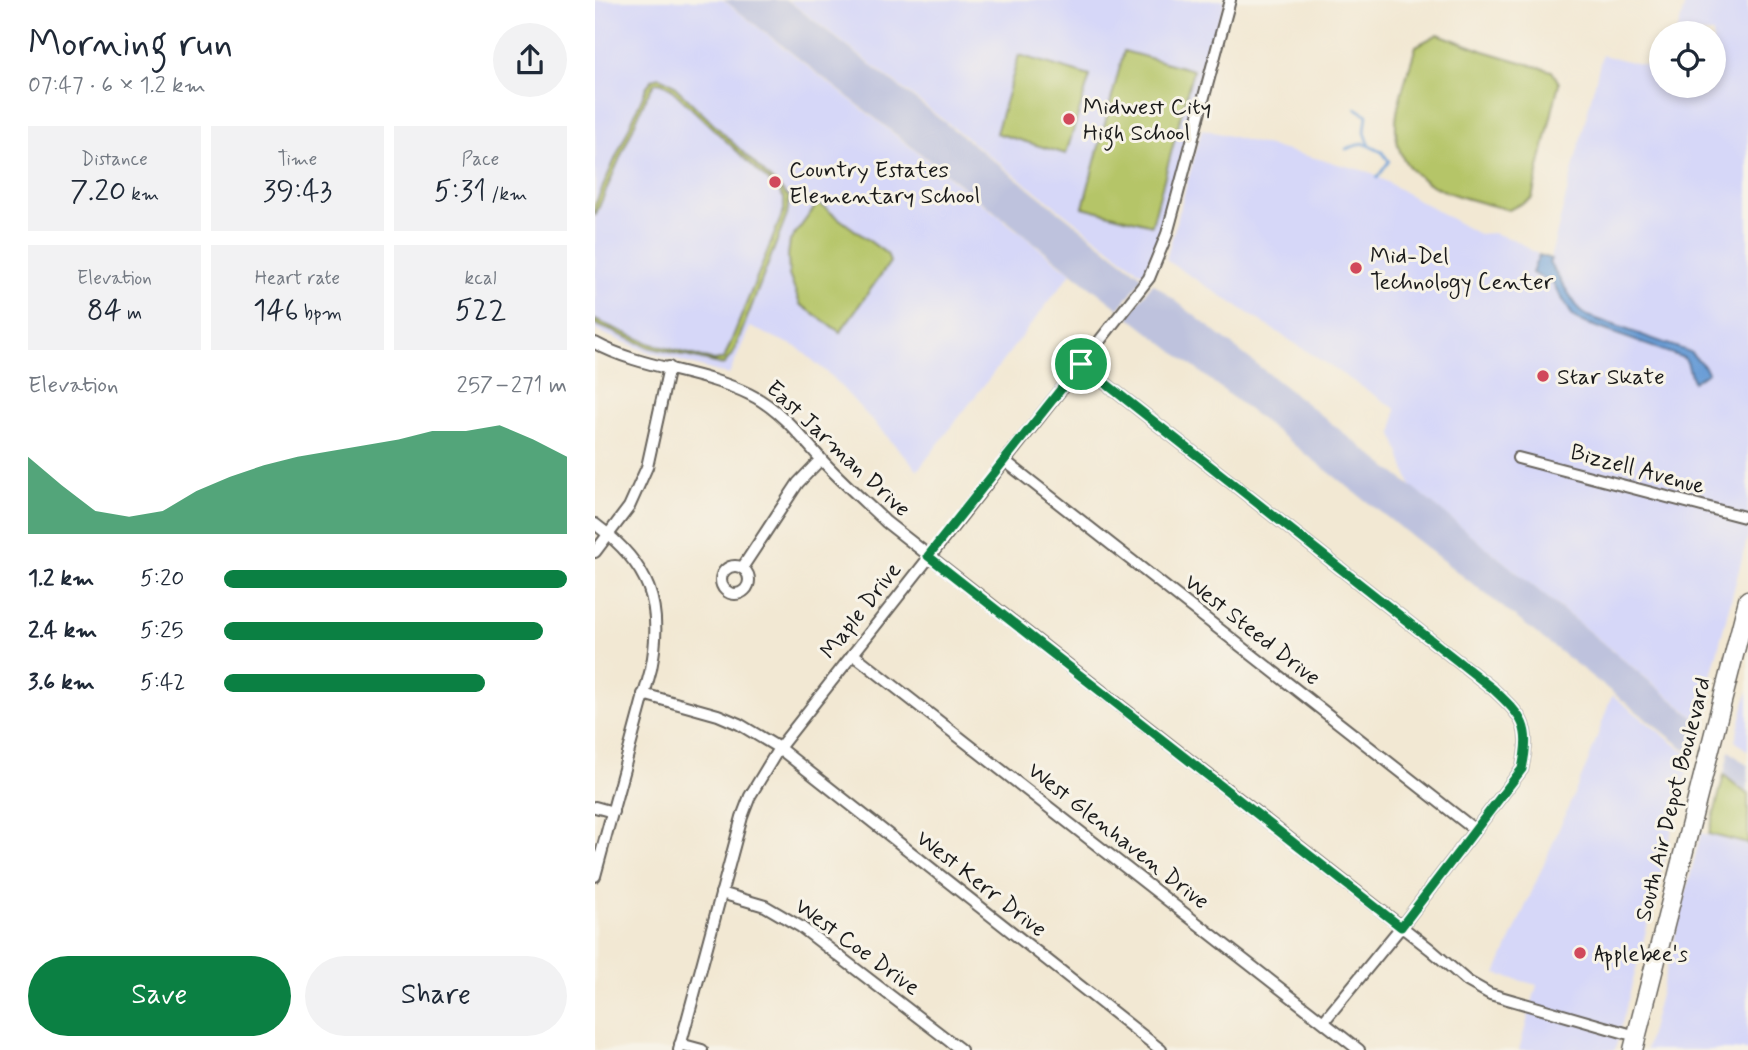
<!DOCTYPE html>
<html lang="en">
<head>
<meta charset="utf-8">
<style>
	body { margin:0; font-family:Mynerve,sans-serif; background:#f2f2f3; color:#1f2937; height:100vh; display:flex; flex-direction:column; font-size:26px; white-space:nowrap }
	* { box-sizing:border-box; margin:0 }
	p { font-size:23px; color:#747a83 }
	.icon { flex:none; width:38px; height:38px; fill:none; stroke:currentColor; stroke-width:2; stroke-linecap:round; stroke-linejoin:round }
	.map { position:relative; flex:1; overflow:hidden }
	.side { display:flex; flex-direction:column; background:#fff; width:595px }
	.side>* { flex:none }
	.fabs { position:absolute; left:1054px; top:21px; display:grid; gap:14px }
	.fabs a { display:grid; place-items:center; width:77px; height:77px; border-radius:50%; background:#fff; box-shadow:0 4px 10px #0003; font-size:35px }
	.pin { position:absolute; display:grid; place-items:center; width:60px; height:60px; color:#fff; margin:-30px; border:4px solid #fff; border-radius:50%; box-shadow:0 2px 7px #0007 }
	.round { display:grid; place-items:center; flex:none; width:74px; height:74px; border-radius:37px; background:#f2f2f3 }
	.headline { display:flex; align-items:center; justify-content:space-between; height:119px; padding:0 28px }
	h1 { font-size:38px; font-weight:600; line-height:52px }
	.figures { display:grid; grid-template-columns:repeat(3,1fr); gap:10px; height:119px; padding:7px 28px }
	.figures div { display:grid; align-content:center; border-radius:0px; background:#f2f2f3; text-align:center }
	.figures b { font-size:30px; font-weight:600 }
	.figures small { font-size:19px; font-weight:400 }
	.figures p { font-size:19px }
	.chart { height:196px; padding:14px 28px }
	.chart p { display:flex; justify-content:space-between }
	.chart svg { width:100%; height:126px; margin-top:7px; fill:#0b8043; opacity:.7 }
	.action { display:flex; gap:14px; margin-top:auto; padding:14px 28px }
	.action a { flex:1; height:80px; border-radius:42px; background:#0b8043; color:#fff; font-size:28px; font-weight:600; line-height:80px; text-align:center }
	.action a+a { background:#f2f2f3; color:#1f2937 }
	ul { padding:0 28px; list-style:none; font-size:23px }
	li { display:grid; grid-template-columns:112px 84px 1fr; align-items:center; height:52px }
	li i { height:18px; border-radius:9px; background:#0b8043 }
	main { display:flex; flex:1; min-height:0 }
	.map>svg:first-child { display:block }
	.built { fill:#d6d7f8 }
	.industrial { fill:#bec2dd }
	.green { fill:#b5c568; stroke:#687042; stroke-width:2 }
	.water { fill:#6b9ed7; stroke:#445d7a; stroke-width:2 }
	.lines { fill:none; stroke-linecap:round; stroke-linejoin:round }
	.stream { stroke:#6b9ed7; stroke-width:2.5 }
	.street-casing { stroke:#67635c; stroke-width:14 }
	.primary-casing { stroke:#67635c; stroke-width:21 }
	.street { stroke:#fff; stroke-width:10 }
	.primary { stroke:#fff; stroke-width:18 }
	.route-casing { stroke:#fff; stroke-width:14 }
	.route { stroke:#0b8043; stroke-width:9 }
	.poi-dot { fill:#d1495b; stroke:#f7f3e8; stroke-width:2.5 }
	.labels { text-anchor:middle; stroke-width:6; stroke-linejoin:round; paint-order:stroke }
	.poi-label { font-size:23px; fill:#1c1c1c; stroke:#f7f3e8; text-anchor:start }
	.street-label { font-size:23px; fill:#1c1c1c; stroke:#f7f3e8 }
</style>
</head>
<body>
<main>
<section class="side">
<div class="headline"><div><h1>Morning run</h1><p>07:47 · 6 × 1.2 km</p></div><a class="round"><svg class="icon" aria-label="share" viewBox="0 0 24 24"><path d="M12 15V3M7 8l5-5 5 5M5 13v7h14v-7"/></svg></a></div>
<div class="figures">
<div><p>Distance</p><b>7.20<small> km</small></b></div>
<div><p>Time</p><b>39:43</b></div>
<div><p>Pace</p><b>5:31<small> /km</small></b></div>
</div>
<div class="figures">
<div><p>Elevation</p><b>84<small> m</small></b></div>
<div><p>Heart rate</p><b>146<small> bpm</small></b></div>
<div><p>kcal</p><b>522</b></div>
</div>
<div class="chart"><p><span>Elevation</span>257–271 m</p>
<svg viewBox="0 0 160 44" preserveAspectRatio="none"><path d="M0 44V17L10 27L20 36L30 38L40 36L50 29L60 24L70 20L80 17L90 15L100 13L110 11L120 8L130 8L140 6L150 11L160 17V44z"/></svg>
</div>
<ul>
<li><b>1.2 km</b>5:20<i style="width:100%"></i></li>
<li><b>2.4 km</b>5:25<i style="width:93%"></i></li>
<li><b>3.6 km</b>5:42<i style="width:76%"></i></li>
</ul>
<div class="action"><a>Save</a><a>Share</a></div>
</section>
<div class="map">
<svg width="1153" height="1050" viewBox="0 0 1153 1050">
	<rect width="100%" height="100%" fill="#f7f3e8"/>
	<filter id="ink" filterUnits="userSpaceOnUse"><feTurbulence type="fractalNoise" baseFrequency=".0143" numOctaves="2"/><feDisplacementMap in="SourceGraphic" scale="14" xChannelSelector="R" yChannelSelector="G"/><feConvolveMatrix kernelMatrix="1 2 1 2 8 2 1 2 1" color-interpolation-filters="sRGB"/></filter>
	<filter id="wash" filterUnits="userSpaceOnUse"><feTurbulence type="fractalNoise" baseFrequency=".00686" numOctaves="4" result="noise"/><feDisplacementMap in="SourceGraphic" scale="28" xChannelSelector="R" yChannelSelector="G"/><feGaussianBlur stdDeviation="1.57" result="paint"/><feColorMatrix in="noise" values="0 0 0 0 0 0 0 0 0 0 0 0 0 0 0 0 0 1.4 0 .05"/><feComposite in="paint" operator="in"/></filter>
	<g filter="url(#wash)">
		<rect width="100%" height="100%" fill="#f2e8d3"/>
		<g class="built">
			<path d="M 0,0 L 128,0 L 476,273 L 323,470 L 236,376 L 202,347 L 155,327 L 134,375 L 53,352 L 0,330 Z"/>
			<path d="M 193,0 L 630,0 L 593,137 L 557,256 L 548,274 Z"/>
			<path d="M 1091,0 L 1153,0 L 1153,536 L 1104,721 L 816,486 L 798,434 L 801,409 L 571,260 L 607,129 L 774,172 L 883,234 L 898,233 L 920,240 L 944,255 L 937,273 L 957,282 L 978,316 L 1003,328 L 1089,358 L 1092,362 L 1099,382 L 1110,367 L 1095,352 L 989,314 L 980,304 L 954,263 L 1007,55 L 1066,69 L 1066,86 L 1118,86 L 1118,33 L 1082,33 Z"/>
			<path d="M 1153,690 L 1153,751 L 1140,741 Z"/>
			<path d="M 1017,695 L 1096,757 L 1020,1050 L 924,1050 L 942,985 L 901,974 L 993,762 Z"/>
			<path d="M 1106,833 L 1153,845 L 1153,1050 L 1051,1050 Z"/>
		</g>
		<g class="industrial">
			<path d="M 129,0 L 192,0 L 548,277 L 524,309 Z"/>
			<path d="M 558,283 L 816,486 L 1103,721 L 1094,752 L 533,316 Z"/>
			<path d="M 1134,751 L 1153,766 L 1153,793 L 1129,774 Z"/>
		</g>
		<g class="green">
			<path d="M 843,34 L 889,51 L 957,71 L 964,83 L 937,198 L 914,210 C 866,196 798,188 801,124 C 801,103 815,68 821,46 Z"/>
			<path d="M 529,51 L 598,70 L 557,225 L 488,207 Z"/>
			<path d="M 424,55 L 495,76 L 471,154 L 401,133 Z"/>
			<path d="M 64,77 L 75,82 L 194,197 L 192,215 L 138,354 L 128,365 L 54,347 L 0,324 L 0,320 L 56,344 L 120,361 L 129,359 L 189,210 L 189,198 L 182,189 L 73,86 L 65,82 L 60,83 L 52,95 L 0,216 L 0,205 L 52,86 L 58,79 Z"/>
			<path d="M 223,203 L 292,254 L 295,262 L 245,332 L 205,304 L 194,275 L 193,255 L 195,241 Z"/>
			<path d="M 1129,775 L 1153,795 L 1153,844 L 1114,834 Z"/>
		</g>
		<path class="water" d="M 944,255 L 956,259 L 954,263 L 985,311 L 993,316 L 1095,352 L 1110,367 L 1113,372 L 1098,382 L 1092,362 L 1089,358 L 985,321 L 978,316 L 957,282 L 937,273 Z"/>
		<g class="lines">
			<g class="stream">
				<path d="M 761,108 L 772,115 L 770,132 L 774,144"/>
				<path d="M 751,149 L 768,143 L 787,152 L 794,161 L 782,178"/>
			</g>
		</g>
	</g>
	<g filter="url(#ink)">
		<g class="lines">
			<defs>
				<g id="street">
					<path d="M 0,343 C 47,369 105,370 154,394 C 182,407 205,435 225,458 C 246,481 269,501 291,522 L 835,949 L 872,981 L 895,994 L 1041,1036"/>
					<path d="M 486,364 L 898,689 C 929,718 936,726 927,769 L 806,927 L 729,1021"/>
					<path d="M 923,458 L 1153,518"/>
					<path d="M 410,461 L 880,830"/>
					<path d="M 0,524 C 55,565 69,604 56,669 L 0,876"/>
					<path d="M 0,552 L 34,507 L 52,467 L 74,367"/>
					<circle cx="140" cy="580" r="14"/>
					<path d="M 147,568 L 203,483 L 226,459"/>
					<path d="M 258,654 L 764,1050"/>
					<path d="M 48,694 L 123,715 L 144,724 L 184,748 L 566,1050"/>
					<path d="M 0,807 L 18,812"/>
					<path d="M 126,893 L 170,906 L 206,927 L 366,1050"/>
					<path d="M 85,1044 L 107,1050"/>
					<path d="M 84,1050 L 147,817 L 155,796 L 184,748 L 554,278 L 572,234 L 635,0"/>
				</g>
				<path id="primary" d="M 1038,1050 L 1153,600"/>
			</defs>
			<use href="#street" class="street-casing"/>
			<use href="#primary" class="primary-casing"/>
			<use href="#street" class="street"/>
			<use href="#primary" class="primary"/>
		</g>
	</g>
	<g class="lines" filter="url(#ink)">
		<defs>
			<path id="route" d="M 486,364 L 898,689 C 929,718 936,726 927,769 L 806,927 L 333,556 Z"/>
		</defs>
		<use href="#route" class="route-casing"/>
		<use href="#route" class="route"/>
	</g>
	<g class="poi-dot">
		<circle cx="474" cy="119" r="7"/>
		<circle cx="180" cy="182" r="7"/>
		<circle cx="761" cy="268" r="7"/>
		<circle cx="948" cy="376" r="7"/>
		<circle cx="985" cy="953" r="7"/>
	</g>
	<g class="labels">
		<g class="poi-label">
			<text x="488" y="114">Midwest City<tspan x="488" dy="26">High School</tspan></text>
			<text x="194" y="177">Country Estates<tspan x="194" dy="26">Elementary School</tspan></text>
			<text x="775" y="263">Mid-Del<tspan x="775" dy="26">Technology Center</tspan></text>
			<text x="962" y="384">Star Skate</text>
			<text x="999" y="961">Applebee's</text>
		</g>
		<g class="street-label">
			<text transform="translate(244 448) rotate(43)" y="8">East Jarman Drive</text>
			<text transform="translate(1043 468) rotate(15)" y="8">Bizzell Avenue</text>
			<text transform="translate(265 610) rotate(-52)" y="8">Maple Drive</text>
			<text transform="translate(658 629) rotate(38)" y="8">West Steed Drive</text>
			<text transform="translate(1077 799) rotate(-76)" y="8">South Air Depot Boulevard</text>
			<text transform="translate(524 835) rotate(38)" y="8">West Glenhaven Drive</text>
			<text transform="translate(387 883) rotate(38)" y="8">West Kerr Drive</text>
			<text transform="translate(263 946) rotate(36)" y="8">West Coe Drive</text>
		</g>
	</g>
</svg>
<div class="fabs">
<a><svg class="icon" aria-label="locate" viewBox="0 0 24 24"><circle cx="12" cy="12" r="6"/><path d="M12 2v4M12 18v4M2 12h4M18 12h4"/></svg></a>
</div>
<div class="pin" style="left:486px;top:364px;background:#1e9e55"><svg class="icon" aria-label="arrive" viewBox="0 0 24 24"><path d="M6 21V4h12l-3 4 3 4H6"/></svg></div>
</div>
</main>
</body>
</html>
